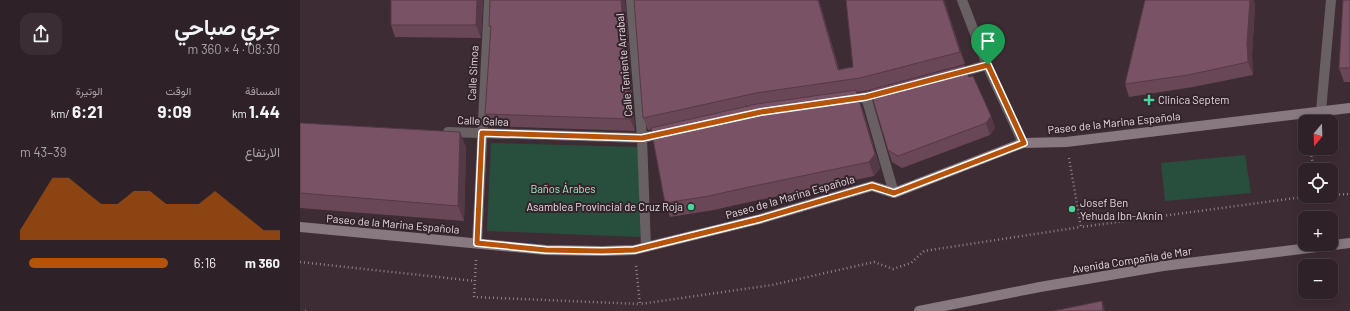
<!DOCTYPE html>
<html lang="ar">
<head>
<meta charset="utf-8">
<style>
	body { margin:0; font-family:Barlow,Vazirmatn,sans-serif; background:#3a2e34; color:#f1f3f6; direction:rtl; height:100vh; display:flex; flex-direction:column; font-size:15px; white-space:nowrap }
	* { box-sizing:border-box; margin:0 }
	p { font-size:13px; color:#a7a3a8 }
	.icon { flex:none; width:22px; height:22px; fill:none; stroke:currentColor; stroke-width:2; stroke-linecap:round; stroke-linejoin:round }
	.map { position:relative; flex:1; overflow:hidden; direction:ltr }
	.sheet { display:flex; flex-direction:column; background:#2e2128; width:300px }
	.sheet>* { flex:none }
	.needle { width:26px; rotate:199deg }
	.tools { position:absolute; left:998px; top:115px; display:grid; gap:8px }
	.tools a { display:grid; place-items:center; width:40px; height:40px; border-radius:8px; background:#2e2128; box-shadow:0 2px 10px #0003,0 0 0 1px #493e45; font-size:20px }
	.pin { position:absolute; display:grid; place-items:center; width:34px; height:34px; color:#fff; margin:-41px -17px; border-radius:50% 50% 50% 0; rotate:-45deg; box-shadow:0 0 4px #0007 }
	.pin .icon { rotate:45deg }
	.round { display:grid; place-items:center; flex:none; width:42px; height:42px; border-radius:12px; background:#3a2e34 }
	.overview { display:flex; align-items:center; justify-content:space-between; height:68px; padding:0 20px }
	h1 { font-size:22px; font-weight:700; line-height:30px }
	.figures { display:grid; grid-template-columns:repeat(3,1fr); gap:6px; height:68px; padding:4px 20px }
	.figures div { display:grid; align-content:center }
	.figures b { font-size:17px; font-weight:700 }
	.figures small { font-size:11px; font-weight:400 }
	.figures p { font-size:11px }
	.chart { height:112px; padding:8px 20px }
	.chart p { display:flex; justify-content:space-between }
	.chart svg { width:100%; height:72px; margin-top:4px; fill:#b45309; opacity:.7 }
	ul { padding:0 20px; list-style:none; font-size:13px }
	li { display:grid; grid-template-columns:64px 48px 1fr; align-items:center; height:30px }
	li i { height:10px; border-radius:5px; background:#b45309 }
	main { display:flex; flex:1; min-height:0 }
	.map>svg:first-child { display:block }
	.green { fill:#284f3d }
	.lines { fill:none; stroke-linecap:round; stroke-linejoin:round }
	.path { stroke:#918289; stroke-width:2.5; stroke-dasharray:1 3; stroke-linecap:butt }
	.street { stroke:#696064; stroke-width:10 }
	.secondary { stroke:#87797f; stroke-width:10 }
	.wall { fill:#694757 }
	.shaded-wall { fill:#553947 }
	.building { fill:#7a5265; stroke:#553947 }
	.route-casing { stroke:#fff; stroke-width:8 }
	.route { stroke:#b45309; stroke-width:5 }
	.poi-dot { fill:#4bd49b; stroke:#33232b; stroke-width:1.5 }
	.labels { text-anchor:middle; stroke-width:4; stroke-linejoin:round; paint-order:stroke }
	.street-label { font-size:11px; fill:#e4d9de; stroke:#33232b }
	.poi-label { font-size:11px; fill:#e4d9de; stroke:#33232b; text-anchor:start }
	.park-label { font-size:11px; fill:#a1ebc6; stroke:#33232b }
</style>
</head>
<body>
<main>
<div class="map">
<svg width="1050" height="311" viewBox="0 0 1050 311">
	<rect width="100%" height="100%" fill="#3e2c35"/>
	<g class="green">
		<path d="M 191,143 L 338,147 L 341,237 L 187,231 Z"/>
		<path d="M 945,155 L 951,193 L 865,201 L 861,163 Z"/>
	</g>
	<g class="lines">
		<g class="path">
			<path d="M 1010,148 L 1014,170"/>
			<path d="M 769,158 L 781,227 L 1010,196"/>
			<path d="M 1031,195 L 1050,194"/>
			<path d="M 176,260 L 174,297 L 340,304"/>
			<path d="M 0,262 L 175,281"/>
			<path d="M 336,266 L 340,304 L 472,285 L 574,262 L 593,269 L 611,263 L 624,251 L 781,227"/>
			<path d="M 5,311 L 8,311"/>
		</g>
		<g class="street">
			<path d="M 331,0 L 342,138 L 346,247"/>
			<path d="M 662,0 L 687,65 L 723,143"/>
			<path d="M 655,74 L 687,65"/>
			<path d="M 566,97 L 594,193"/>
			<path d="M 546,100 L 566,97 L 583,92"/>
			<path d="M 1021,111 L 1031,0"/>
			<path d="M 148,132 L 342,138 L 365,133"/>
			<path d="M 177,243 L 189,0"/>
		</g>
		<g class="secondary">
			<path d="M 0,227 L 246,250 L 302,251 L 334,250 L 460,219 L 572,186 L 594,193 L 723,143 L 766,142 L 1050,108"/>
			<path d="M 619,311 L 740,287 L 863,266 L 1050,243"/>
		</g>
	</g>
	<g class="wall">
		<path d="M 183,0 L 181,38 L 95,37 L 91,25 Z"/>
		<path d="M 519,0 L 539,69 L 553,67 L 644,0 L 665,64 L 565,91 L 557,92 L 561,104 L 580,168 L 574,176 L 440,204 L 414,210 L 370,217 L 365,203 L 351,129 L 348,130 L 343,118 Z"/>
		<path d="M 1050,0 L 1050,82 L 1044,82 L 1039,68 Z"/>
		<path d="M 325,1 L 335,131 L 189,126 L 185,114 L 191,30 L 189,26 Z"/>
		<path d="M 955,4 L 952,55 L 953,75 L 893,87 L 829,97 L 825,84 Z"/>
		<path d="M 669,77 L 691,116 L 695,128 L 690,135 L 602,168 L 592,162 L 588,150 Z"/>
		<path d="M 0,123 L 166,147 L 164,221 L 0,208 Z"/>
	</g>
	<g class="shaded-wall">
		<path d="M 177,0 L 183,0 L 181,38 L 176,25 Z"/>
		<path d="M 321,0 L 325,0 L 335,131 L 330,119 Z"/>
		<path d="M 518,0 L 519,0 L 542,82 L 538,70 Z"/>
		<path d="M 643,0 L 644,0 L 665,64 L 660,52 Z"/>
		<path d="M 950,0 L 954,0 L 955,4 L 952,55 L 953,75 L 948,62 L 947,43 Z"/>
		<path d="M 556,90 L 561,104 L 580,168 L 574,176 L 569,162 Z"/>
		<path d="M 691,116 L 695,128 L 690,135 L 686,123 Z"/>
		<path d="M 160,132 L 166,147 L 164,221 L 158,206 Z"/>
		<path d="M 802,301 L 804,307 L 805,311 L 803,311 Z"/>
	</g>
	<g class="building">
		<path d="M 91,0 L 177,0 L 176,25 L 91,25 Z"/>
		<path d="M 190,0 L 321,0 L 330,119 L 185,114 L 191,26 L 189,26 Z"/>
		<path d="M 334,0 L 518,0 L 538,70 L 553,67 L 546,0 L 643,0 L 660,52 L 560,78 L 456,93 L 343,118 Z"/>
		<path d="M 845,0 L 950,0 L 947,43 L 948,62 L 888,75 L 825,84 Z"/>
		<path d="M 1043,0 L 1050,0 L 1050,68 L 1039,68 Z"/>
		<path d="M 665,65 L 669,77 L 673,76 L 691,116 L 686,123 L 598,156 L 588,150 L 570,90 Z"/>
		<path d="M 556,90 L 575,154 L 569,162 L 435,190 L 409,196 L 365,203 L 351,128 L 457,104 Z"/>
		<path d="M 0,123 L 160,132 L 158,206 L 0,193 Z"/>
		<path d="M 802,301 L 803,311 L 753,311 Z"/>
	</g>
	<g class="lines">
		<defs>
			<path id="route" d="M 688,65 L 724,143 L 594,193 L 572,186 L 460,219 L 334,250 L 302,251 L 246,250 L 177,243 L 182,133 L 342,138 L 461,112 L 566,97 Z"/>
		</defs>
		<use href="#route" class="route-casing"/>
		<use href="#route" class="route"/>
	</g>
	<g class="poi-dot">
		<path d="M847 94h4v4h4v4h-4v4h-4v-4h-4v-4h4z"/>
		<circle cx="391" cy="207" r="4"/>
		<circle cx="772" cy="209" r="4"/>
	</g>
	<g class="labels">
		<g class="street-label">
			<text transform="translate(324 65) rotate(-95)" y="4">Calle Teniente Arrabal</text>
			<text transform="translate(173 73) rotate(-87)" y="4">Calle Simoa</text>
			<text transform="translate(183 121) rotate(2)" y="4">Calle Galea</text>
			<text transform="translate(814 123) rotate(-6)" y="4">Paseo de la Marina Española</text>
			<text transform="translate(490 197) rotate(-16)" y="4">Paseo de la Marina Española</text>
			<text transform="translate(93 224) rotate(5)" y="4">Paseo de la Marina Española</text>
			<text transform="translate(832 260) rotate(-9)" y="4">Avenida Compañía de Mar</text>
		</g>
		<g class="poi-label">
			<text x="858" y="104">Clinica Septem</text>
			<text x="780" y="207">Josef Ben<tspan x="780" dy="13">Yehuda Ibn-Aknin</tspan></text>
			<text x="383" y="211" text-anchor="end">Asamblea Provincial de Cruz Roja</text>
		</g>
		<g class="park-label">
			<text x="263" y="193">Baños Árabes</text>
		</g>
	</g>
</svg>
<div class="tools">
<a><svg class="needle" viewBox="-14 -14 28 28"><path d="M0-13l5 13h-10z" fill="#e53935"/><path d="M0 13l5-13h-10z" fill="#a7a3a8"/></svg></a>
<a><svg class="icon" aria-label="locate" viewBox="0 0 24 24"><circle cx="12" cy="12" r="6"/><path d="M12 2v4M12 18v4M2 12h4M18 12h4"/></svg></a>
<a>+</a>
<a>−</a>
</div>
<div class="pin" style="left:688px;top:65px;background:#1e9e55"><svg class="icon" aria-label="arrive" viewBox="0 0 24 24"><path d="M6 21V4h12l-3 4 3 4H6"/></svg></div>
</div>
<section class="sheet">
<div class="overview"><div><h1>جري صباحي</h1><p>08:30 · 4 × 360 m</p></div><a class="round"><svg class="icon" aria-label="share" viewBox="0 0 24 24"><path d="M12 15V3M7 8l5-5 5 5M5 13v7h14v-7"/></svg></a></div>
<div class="figures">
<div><p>المسافة</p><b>1.44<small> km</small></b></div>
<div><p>الوقت</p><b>9:09</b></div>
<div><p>الوتيرة</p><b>6:21<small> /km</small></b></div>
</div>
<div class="chart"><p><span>الارتفاع</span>39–43 m</p>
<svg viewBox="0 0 160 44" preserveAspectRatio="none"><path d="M0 44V38L10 22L20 6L30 6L40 14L50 22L60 22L70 14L80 14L90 22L100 22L110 22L120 14L130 22L140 30L150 38L160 38V44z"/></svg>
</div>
<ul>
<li><b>360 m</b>6:16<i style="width:94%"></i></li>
</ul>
</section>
</main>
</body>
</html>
